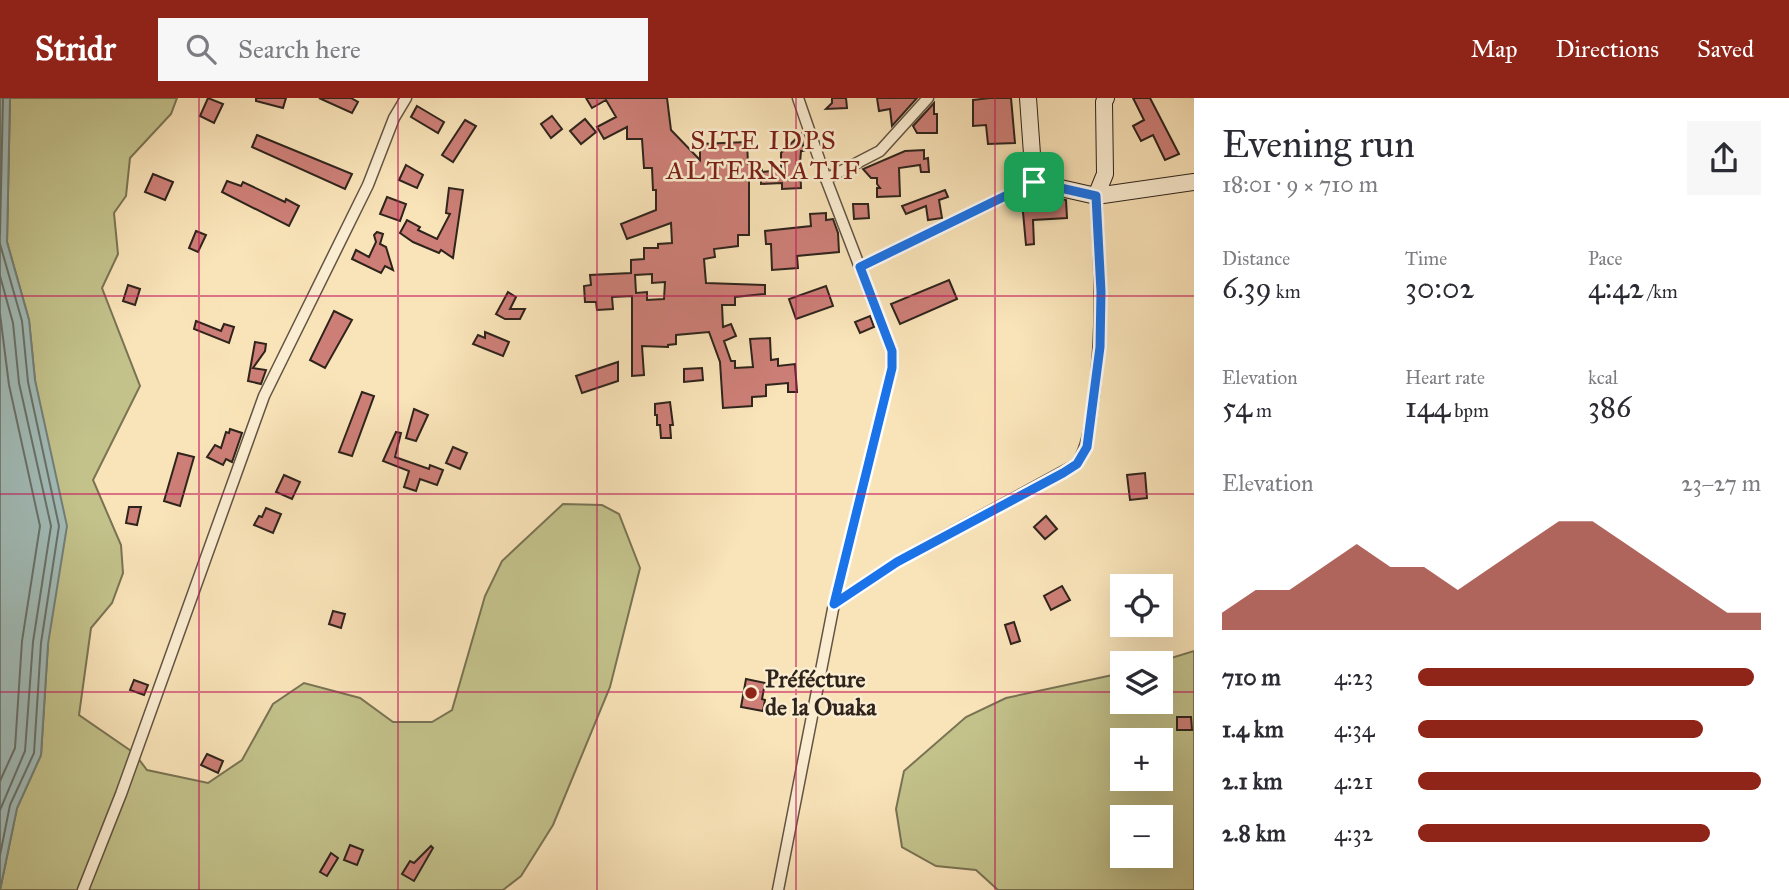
<!DOCTYPE html>
<html lang="en">
<head>
<meta charset="utf-8">
<style>
	body { margin:0; font-family:"IM FELL Great Primer",serif; background:#f7f7f7; color:#2b2b33; height:100vh; display:flex; flex-direction:column; font-size:26px; white-space:nowrap }
	* { box-sizing:border-box; margin:0 }
	p { font-size:23px; color:#7c7c81 }
	.icon { flex:none; width:38px; height:38px; fill:none; stroke:currentColor; stroke-width:2; stroke-linecap:round; stroke-linejoin:round }
	.map { position:relative; flex:1; overflow:hidden }
	.drawer { display:flex; flex-direction:column; background:#fff; width:595px }
	.drawer>* { flex:none }
	.tools { position:absolute; left:1110px; top:476px; display:grid; gap:14px }
	.tools a { display:grid; place-items:center; width:63px; height:63px; border-radius:0px; background:#fff; box-shadow:0 7px 28px #0002; font-size:35px }
	.pin { position:absolute; display:grid; place-items:center; width:60px; height:60px; color:#fff; margin:-30px; border-radius:14px; box-shadow:0 4px 10px #0006 }
	.round { display:grid; place-items:center; flex:none; width:74px; height:74px; border-radius:0px; background:#f7f7f7 }
	.summary { display:flex; align-items:center; justify-content:space-between; height:119px; padding:0 28px }
	h1 { font-size:38px; font-weight:600; line-height:52px }
	.figures { display:grid; grid-template-columns:repeat(3,1fr); gap:10px; height:119px; padding:7px 28px }
	.figures div { display:grid; align-content:center }
	.figures b { font-size:30px; font-weight:600 }
	.figures small { font-size:19px; font-weight:400 }
	.figures p { font-size:19px }
	.chart { height:196px; padding:14px 28px }
	.chart p { display:flex; justify-content:space-between }
	.chart svg { width:100%; height:126px; margin-top:7px; fill:#8f2418; opacity:.7 }
	ul { padding:0 28px; list-style:none; font-size:23px }
	li { display:grid; grid-template-columns:112px 84px 1fr; align-items:center; height:52px }
	li i { height:18px; border-radius:9px; background:#8f2418 }
	header { display:flex; align-items:center; gap:42px; box-sizing:border-box; height:98px; padding:0 35px; background:#8f2418; color:#fff }
	header strong { font-size:33px }
	nav { display:flex; gap:38px; margin-inline-start:auto; font-size:24px }
	.search { width:490px; height:63px; background:#f7f7f7; display:flex; align-items:center; gap:18px; box-sizing:border-box; padding:0 24px; border-radius:0px; color:#7c7c81; font-size:26px }
	main { display:flex; flex:1; min-height:0 }
	.map>svg:first-child { display:block }
	.green { fill:#c3c28b; stroke:#797354; stroke-width:2; fill-rule:evenodd }
	.water { fill:#a1bcb8; stroke:#737f7a; stroke-width:2 }
	.lines { fill:none; stroke-linecap:round; stroke-linejoin:round }
	.shore { stroke:#68706a; stroke-width:2 }
	.building { fill:#cd7f77; stroke:#2f241c; stroke-width:2; fill-rule:evenodd }
	.street-casing { stroke:#625443; stroke-width:13 }
	.secondary-casing { stroke:#2f241c; stroke-width:18 }
	.street { stroke:#fbedd1; stroke-width:10 }
	.secondary { stroke:#fbedd1; stroke-width:16 }
	.route-casing { stroke:#fff; stroke-width:14 }
	.route { stroke:#1a73e8; stroke-width:9 }
	.grid { fill:none; stroke:#c2185b; stroke-width:2; stroke-opacity:0.55 }
	.poi-dot { fill:#8f2418; stroke:#fbedd1; stroke-width:2.5 }
	.labels { text-anchor:middle; stroke-width:5; stroke-linejoin:round; paint-order:stroke }
	.poi-label { font-size:24px; font-weight:bold; fill:#2f241c; stroke:#fbedd1; text-anchor:start }
	.neighbourhood-label { font-size:26px; letter-spacing:2px; fill:#7a1f14; stroke:#fbedd1 }
</style>
</head>
<body>
<header>
<strong>Stridr</strong>
<div class="search"><svg class="icon" aria-label="search" viewBox="0 0 24 24"><circle cx="10" cy="10" r="6"/><path d="M15 15l6 6"/></svg>Search here</div>
<nav><a>Map</a><a>Directions</a><a>Saved</a></nav>
</header>
<main>
<div class="map">
<svg width="1194" height="792" viewBox="0 0 1194 792">
	<rect width="100%" height="100%" fill="#f9e3b8"/>
	<filter id="stains"><feTurbulence type="fractalNoise" baseFrequency=".00286" numOctaves="4"/><feColorMatrix values="0 0 0 0 .2 0 0 0 0 .09 0 0 0 0 .02 0 0 0 .5 -.17"/></filter>
	<radialGradient id="worn" r=".72"><stop offset=".6" stop-color="#630" stop-opacity="0"/><stop offset="1" stop-color="#630" stop-opacity=".3"/></radialGradient>
	<g class="green">
		<path d="M 10,0 L 177,0 L 171,16 L 130,60 L 126,98 L 114,115 L 118,156 L 102,190 L 140,288 L 93,382 L 121,447 L 123,475 L 112,505 L 91,530 L 79,617 L 134,655 L 147,672 L 208,685 L 242,662 L 273,606 L 304,585 L 360,600 L 393,624 L 432,624 L 452,612 L 485,498 L 502,463 L 563,406 L 602,407 L 619,416 L 640,470 L 610,589 L 553,727 L 521,778 L 503,792 L 0,792 L 17,710 L 41,657 L 48,546 L 35,282 L 29,222 L 7,144 Z"/>
		<path d="M 1194,553 L 1194,792 L 998,792 L 976,772 L 936,768 L 902,749 L 896,711 L 904,673 L 966,619 L 1006,600 L 1122,575 L 1122,604 L 1160,604 L 1160,565 L 1155,565 ZM 1122,642 L 1160,642 L 1160,681 L 1122,681 ZM 1122,719 L 1160,719 L 1160,758 L 1122,758 Z"/>
	</g>
	<path class="water" d="M 0,0 L 10,0 L 7,144 L 29,222 L 35,282 L 67,428 L 48,546 L 41,657 L 17,710 L 0,792 Z"/>
	<g class="lines">
		<g class="shore">
			<path d="M 0,135 L 3,0"/>
			<path d="M 0,146 L 22,223 L 28,284 L 59,428 L 41,545 L 34,655 L 10,707 L 0,757"/>
			<path d="M 0,178 L 13,225 L 19,285 L 51,428 L 33,544 L 25,653 L 0,712"/>
			<path d="M 0,216 L 9,287 L 40,428 L 22,543 L 15,650 L 0,683"/>
		</g>
	</g>
	<g class="building">
		<path d="M 208,0 L 223,6 L 214,25 L 200,18 Z"/>
		<path d="M 256,0 L 286,0 L 283,10 L 256,3 Z"/>
		<path d="M 319,0 L 351,0 L 358,4 L 352,15 Z"/>
		<path d="M 586,0 L 667,0 L 671,32 L 700,62 L 700,46 L 747,44 L 748,66 L 762,66 L 762,74 L 781,72 L 781,55 L 801,36 L 804,53 L 801,53 L 800,65 L 801,90 L 782,91 L 782,85 L 761,86 L 761,80 L 749,80 L 749,137 L 738,137 L 738,148 L 714,151 L 715,159 L 704,161 L 706,185 L 765,187 L 765,196 L 735,199 L 735,207 L 722,207 L 723,229 L 731,226 L 736,238 L 724,243 L 731,263 L 735,263 L 735,270 L 753,269 L 750,241 L 770,240 L 771,262 L 778,261 L 778,268 L 795,266 L 797,294 L 788,294 L 788,285 L 766,287 L 766,298 L 752,299 L 752,308 L 723,310 L 720,264 L 709,234 L 676,237 L 676,246 L 668,247 L 668,249 L 642,248 L 644,277 L 632,278 L 632,198 L 612,199 L 613,211 L 597,212 L 596,204 L 585,204 L 584,188 L 591,187 L 590,177 L 631,175 L 631,162 L 644,161 L 644,150 L 658,150 L 658,146 L 672,145 L 671,125 L 627,141 L 621,126 L 656,112 L 656,92 L 653,92 L 652,70 L 644,70 L 642,41 L 627,41 L 627,29 L 604,41 L 597,29 L 616,19 L 606,2 L 592,10 ZM 652,176 L 652,185 L 665,184 L 664,201 L 647,202 L 647,194 L 636,195 L 635,177 Z"/>
		<path d="M 832,0 L 846,0 L 847,10 L 826,11 L 832,5 Z"/>
		<path d="M 877,0 L 917,0 L 892,28 L 890,11 L 879,13 Z"/>
		<path d="M 990,0 L 1011,0 L 1015,45 L 988,46 L 986,27 L 973,28 L 973,2 Z"/>
		<path d="M 1133,0 L 1150,0 L 1179,56 L 1165,62 L 1153,37 L 1141,43 L 1133,28 L 1144,22 Z"/>
		<path d="M 934,5 L 934,16 L 937,16 L 937,35 L 917,35 L 913,28 Z"/>
		<path d="M 417,8 L 444,24 L 438,35 L 411,19 Z"/>
		<path d="M 552,18 L 562,31 L 551,40 L 541,26 Z"/>
		<path d="M 585,21 L 596,34 L 581,46 L 570,33 Z"/>
		<path d="M 465,22 L 476,28 L 453,64 L 442,57 Z"/>
		<path d="M 257,37 L 352,76 L 345,91 L 252,49 Z"/>
		<path d="M 924,52 L 924,61 L 928,60 L 929,74 L 921,74 L 920,67 L 899,70 L 900,98 L 877,99 L 877,90 L 880,90 L 877,86 L 877,80 L 871,80 L 863,71 L 905,53 Z"/>
		<path d="M 406,67 L 423,77 L 417,90 L 399,82 Z"/>
		<path d="M 153,76 L 173,84 L 165,102 L 145,94 Z"/>
		<path d="M 227,83 L 241,88 L 243,84 L 285,104 L 286,101 L 299,108 L 289,128 L 222,94 Z"/>
		<path d="M 449,90 L 463,92 L 453,160 L 441,152 L 439,155 L 413,144 L 400,135 L 407,122 L 420,129 L 418,132 L 437,141 L 450,116 L 446,115 Z"/>
		<path d="M 945,92 L 948,99 L 939,102 L 942,120 L 928,122 L 926,108 L 906,116 L 902,108 Z"/>
		<path d="M 387,99 L 406,106 L 400,123 L 380,116 Z"/>
		<path d="M 1061,101 L 1066,102 L 1067,120 L 1033,122 L 1034,146 L 1026,147 L 1022,103 Z"/>
		<path d="M 853,106 L 868,106 L 869,120 L 854,121 Z"/>
		<path d="M 826,115 L 826,122 L 833,121 L 838,135 L 839,154 L 797,158 L 798,170 L 772,172 L 771,146 L 766,146 L 765,133 L 811,128 L 810,116 Z"/>
		<path d="M 196,133 L 206,137 L 198,154 L 189,150 Z"/>
		<path d="M 377,134 L 383,136 L 380,146 L 386,149 L 393,172 L 385,168 L 381,175 L 352,161 L 356,152 L 369,159 L 376,144 L 374,137 Z"/>
		<path d="M 949,182 L 957,201 L 900,226 L 891,206 Z"/>
		<path d="M 128,187 L 140,191 L 135,207 L 123,203 Z"/>
		<path d="M 826,188 L 833,208 L 796,221 L 789,201 Z"/>
		<path d="M 508,194 L 516,199 L 510,211 L 525,211 L 520,221 L 505,221 L 496,216 Z"/>
		<path d="M 334,213 L 352,222 L 325,270 L 310,262 Z"/>
		<path d="M 870,218 L 874,229 L 860,235 L 855,224 Z"/>
		<path d="M 196,223 L 221,233 L 224,226 L 234,229 L 229,245 L 194,231 Z"/>
		<path d="M 485,234 L 509,244 L 503,258 L 473,246 L 478,237 L 485,240 Z"/>
		<path d="M 255,244 L 266,246 L 265,253 L 253,270 L 266,272 L 261,286 L 248,283 Z"/>
		<path d="M 618,264 L 618,283 L 582,295 L 576,278 Z"/>
		<path d="M 702,270 L 703,282 L 684,284 L 684,271 Z"/>
		<path d="M 362,294 L 374,298 L 352,358 L 339,354 Z"/>
		<path d="M 670,304 L 673,327 L 670,327 L 671,340 L 661,340 L 660,327 L 657,327 L 657,317 L 655,317 L 655,306 Z"/>
		<path d="M 414,311 L 428,317 L 416,343 L 406,340 Z"/>
		<path d="M 230,331 L 242,335 L 232,364 L 226,361 L 223,367 L 207,359 L 215,347 L 221,350 L 226,334 L 229,335 Z"/>
		<path d="M 396,334 L 401,335 L 395,359 L 429,371 L 430,367 L 443,372 L 437,387 L 420,381 L 416,393 L 404,389 L 409,373 L 383,363 Z"/>
		<path d="M 453,349 L 467,355 L 460,371 L 446,365 Z"/>
		<path d="M 178,355 L 194,359 L 180,408 L 164,403 Z"/>
		<path d="M 1145,375 L 1147,400 L 1130,402 L 1127,377 Z"/>
		<path d="M 284,377 L 300,384 L 292,401 L 276,394 Z"/>
		<path d="M 129,409 L 141,409 L 137,427 L 126,425 Z"/>
		<path d="M 266,410 L 281,416 L 273,435 L 254,427 L 259,418 L 262,419 Z"/>
		<path d="M 1046,418 L 1057,431 L 1045,441 L 1034,429 Z"/>
		<path d="M 1062,488 L 1070,502 L 1051,512 L 1044,498 Z"/>
		<path d="M 333,513 L 345,516 L 341,530 L 329,526 Z"/>
		<path d="M 1014,524 L 1020,543 L 1011,546 L 1005,527 Z"/>
		<path d="M 746,581 L 765,585 L 762,601 L 765,602 L 763,613 L 741,609 Z"/>
		<path d="M 134,582 L 148,587 L 144,597 L 130,592 Z"/>
		<path d="M 1177,619 L 1191,619 L 1192,632 L 1177,632 Z"/>
		<path d="M 207,656 L 223,663 L 218,675 L 201,667 Z"/>
		<path d="M 350,747 L 363,752 L 357,767 L 344,762 Z"/>
		<path d="M 431,748 L 433,750 L 414,783 L 402,776 L 410,763 L 414,765 Z"/>
		<path d="M 331,755 L 338,760 L 327,778 L 320,774 Z"/>
	</g>
	<g class="lines">
		<defs>
			<g id="street">
				<path d="M 826,81 L 880,53 L 928,0"/>
				<path d="M 860,169 L 1034,84"/>
				<path d="M 834,506 L 897,464 L 1077,366 C 1090,344 1090,322 1094,298 C 1103,228 1100,169 1096,98"/>
				<path d="M 83,792 L 121,696 L 264,298 L 368,87 L 394,20 L 406,0"/>
				<path d="M 778,792 L 834,506 L 892,270 L 892,253 L 826,81 L 798,0"/>
			</g>
			<g id="secondary">
				<path d="M 1028,0 L 1034,84 L 1096,98 L 1194,84"/>
				<path d="M 1096,98 L 1105,76 L 1104,4 L 1106,0"/>
			</g>
		</defs>
		<use href="#street" class="street-casing"/>
		<use href="#secondary" class="secondary-casing"/>
		<use href="#street" class="street"/>
		<use href="#secondary" class="secondary"/>
	</g>
	<g class="lines">
		<defs>
			<path id="route" d="M 1034,84 L 1096,98 L 1101,194 L 1100,249 L 1087,349 L 1077,366 L 1063,375 L 897,464 L 834,506 L 892,270 L 892,253 L 860,169 Z"/>
		</defs>
		<use href="#route" class="route-casing"/>
		<use href="#route" class="route"/>
	</g>
	<path class="grid" d="M 199,0 L 199,792M 398,0 L 398,792M 597,0 L 597,792M 796,0 L 796,792M 995,0 L 995,792M 0,198 L 1194,198M 0,396 L 1194,396M 0,594 L 1122,594M 1160,594 L 1194,594"/>
	<circle class="poi-dot" cx="751" cy="595" r="7"/>
	<g class="labels">
		<g class="poi-label">
			<text x="765" y="589">Préfécture<tspan x="765" dy="28">de la Ouaka</tspan></text>
		</g>
		<g class="neighbourhood-label">
			<text x="764" y="51">SITE IDPS<tspan x="764" dy="30">ALTERNATIF</tspan></text>
		</g>
	</g>
	<rect width="100%" height="100%" filter="url(#stains)"/>
	<rect width="100%" height="100%" fill="url(#worn)"/>
</svg>
<div class="tools">
<a><svg class="icon" aria-label="locate" viewBox="0 0 24 24"><circle cx="12" cy="12" r="6"/><path d="M12 2v4M12 18v4M2 12h4M18 12h4"/></svg></a>
<a><svg class="icon" aria-label="layers" viewBox="0 0 24 24"><path d="M12 4l9 5-9 5-9-5zM3 14l9 5 9-5"/></svg></a>
<a>+</a>
<a>−</a>
</div>
<div class="pin" style="left:1034px;top:84px;background:#1e9e55"><svg class="icon" aria-label="arrive" viewBox="0 0 24 24"><path d="M6 21V4h12l-3 4 3 4H6"/></svg></div>
</div>
<section class="drawer">
<div class="summary"><div><h1>Evening run</h1><p>18:01 · 9 × 710 m</p></div><a class="round"><svg class="icon" aria-label="share" viewBox="0 0 24 24"><path d="M12 15V3M7 8l5-5 5 5M5 13v7h14v-7"/></svg></a></div>
<div class="figures">
<div><p>Distance</p><b>6.39<small> km</small></b></div>
<div><p>Time</p><b>30:02</b></div>
<div><p>Pace</p><b>4:42<small> /km</small></b></div>
</div>
<div class="figures">
<div><p>Elevation</p><b>54<small> m</small></b></div>
<div><p>Heart rate</p><b>144<small> bpm</small></b></div>
<div><p>kcal</p><b>386</b></div>
</div>
<div class="chart"><p><span>Elevation</span>23–27 m</p>
<svg viewBox="0 0 160 44" preserveAspectRatio="none"><path d="M0 44V38L10 30L20 30L30 22L40 14L50 22L60 22L70 30L80 22L90 14L100 6L110 6L120 14L130 22L140 30L150 38L160 38V44z"/></svg>
</div>
<ul>
<li><b>710 m</b>4:23<i style="width:98%"></i></li>
<li><b>1.4 km</b>4:34<i style="width:83%"></i></li>
<li><b>2.1 km</b>4:21<i style="width:100%"></i></li>
<li><b>2.8 km</b>4:32<i style="width:85%"></i></li>
</ul>
</section>
</main>
</body>
</html>
